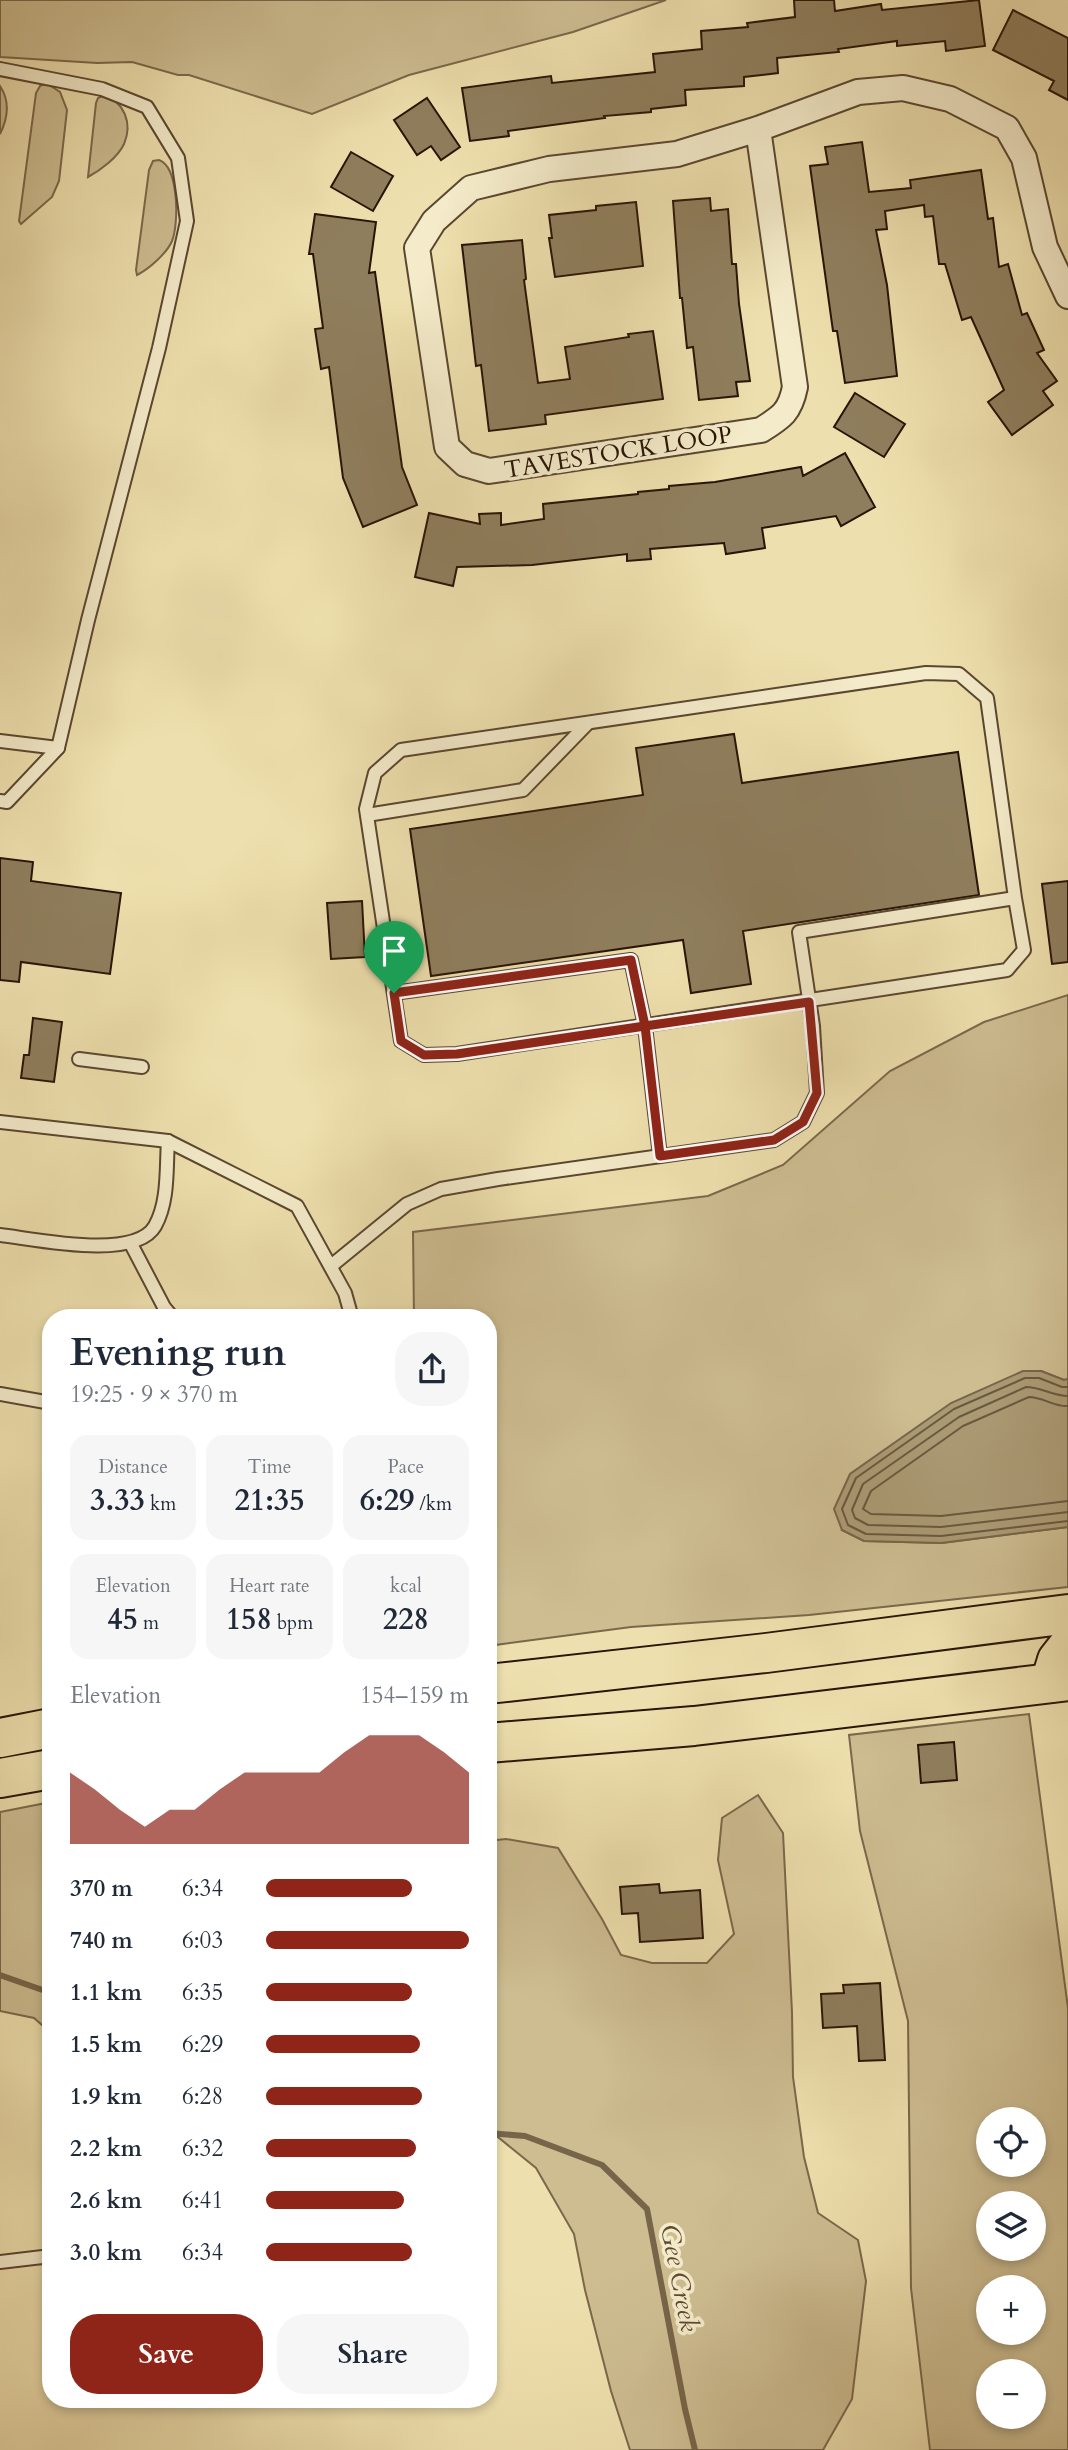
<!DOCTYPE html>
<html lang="en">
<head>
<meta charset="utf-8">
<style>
	body { margin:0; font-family:Cardo,serif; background:#f6f6f7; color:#1f2937; height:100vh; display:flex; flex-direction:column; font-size:26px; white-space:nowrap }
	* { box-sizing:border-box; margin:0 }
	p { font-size:23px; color:#747a83 }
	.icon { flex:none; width:38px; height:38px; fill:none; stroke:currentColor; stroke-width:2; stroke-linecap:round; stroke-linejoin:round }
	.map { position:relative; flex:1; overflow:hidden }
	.sheet { position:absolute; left:42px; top:1309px; width:455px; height:1099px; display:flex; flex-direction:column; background:#fff; border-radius:28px; box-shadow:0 4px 10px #0003 }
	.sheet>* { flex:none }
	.buttons { position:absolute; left:976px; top:2107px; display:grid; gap:14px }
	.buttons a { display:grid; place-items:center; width:70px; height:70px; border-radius:50%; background:#fff; box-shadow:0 4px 10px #0003; font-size:35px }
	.pin { position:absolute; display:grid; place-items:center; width:60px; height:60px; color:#fff; margin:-72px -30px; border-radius:50% 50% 50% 0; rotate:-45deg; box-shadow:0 0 7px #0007 }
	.pin .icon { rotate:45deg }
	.round { display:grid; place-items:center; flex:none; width:74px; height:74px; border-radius:28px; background:#f6f6f7 }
	.overview { display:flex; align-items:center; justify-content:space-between; height:119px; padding:0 28px }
	h1 { font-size:38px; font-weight:600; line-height:52px }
	.figures { display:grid; grid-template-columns:repeat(3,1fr); gap:10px; height:119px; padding:7px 28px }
	.figures div { display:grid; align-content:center; border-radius:18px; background:#f6f6f7; text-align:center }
	.figures b { font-size:30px; font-weight:600 }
	.figures small { font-size:19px; font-weight:400 }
	.figures p { font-size:19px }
	.chart { height:196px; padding:14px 28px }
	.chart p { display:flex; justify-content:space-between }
	.chart svg { width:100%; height:126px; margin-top:7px; fill:#8f2418; opacity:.7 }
	.primary-button { display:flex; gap:14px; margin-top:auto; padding:14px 28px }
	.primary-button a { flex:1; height:80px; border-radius:28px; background:#8f2418; color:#fff; font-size:28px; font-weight:600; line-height:80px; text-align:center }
	.primary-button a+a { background:#f6f6f7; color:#1f2937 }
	ul { padding:0 28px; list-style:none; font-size:23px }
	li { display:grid; grid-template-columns:112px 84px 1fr; align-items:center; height:52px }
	li i { height:18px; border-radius:9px; background:#8f2418 }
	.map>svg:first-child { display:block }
	.green { fill:#cdbd91; stroke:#7b684c; stroke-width:2; fill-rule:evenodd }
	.water { fill:#ab9b75; stroke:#776549; stroke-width:2 }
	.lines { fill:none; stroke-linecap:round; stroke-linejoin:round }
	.shore { stroke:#6a583e; stroke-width:2 }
	.stream { stroke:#776549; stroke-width:6 }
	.building { fill:#8f7e5d; stroke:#291406; stroke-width:2 }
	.lane-casing { stroke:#5a4730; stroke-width:16 }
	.street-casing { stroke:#5a4730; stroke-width:28 }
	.primary-casing { stroke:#291406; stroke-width:42 }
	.lane { stroke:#f4ebca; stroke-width:12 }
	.street { stroke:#f4ebca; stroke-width:24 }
	.primary { stroke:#eee0ae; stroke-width:38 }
	.route-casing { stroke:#fff; stroke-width:14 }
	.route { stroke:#8f2418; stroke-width:9 }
	.labels { text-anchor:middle; stroke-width:7; stroke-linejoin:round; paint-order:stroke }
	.street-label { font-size:24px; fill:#291406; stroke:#f4ebca }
	.water-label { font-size:26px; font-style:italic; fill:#5d4a32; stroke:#f4ebca }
</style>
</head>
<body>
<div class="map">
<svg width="1068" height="2450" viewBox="0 0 1068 2450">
	<rect width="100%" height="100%" fill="#eee0ae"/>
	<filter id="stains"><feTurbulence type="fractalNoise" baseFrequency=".00286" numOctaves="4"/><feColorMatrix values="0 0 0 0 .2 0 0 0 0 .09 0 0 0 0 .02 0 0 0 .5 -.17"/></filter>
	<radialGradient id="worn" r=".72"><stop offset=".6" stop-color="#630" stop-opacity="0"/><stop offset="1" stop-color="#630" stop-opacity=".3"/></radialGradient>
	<g class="green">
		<path d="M 0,0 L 666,0 L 573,32 L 409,75 L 312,114 L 189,75 L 178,75 L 132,62 L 97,63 L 0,57 Z"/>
		<path d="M 46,83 L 60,92 L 67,110 L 59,181 L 52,197 L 21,224 L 19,221 L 36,93 L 40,86 Z"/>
		<path d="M 0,86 C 10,101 8,118 0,134 Z"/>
		<path d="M 104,95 C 124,102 133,123 124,144 C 118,157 101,170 88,177 L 96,103 L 98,98 Z"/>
		<path d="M 159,160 C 179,167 179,224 172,241 C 167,253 149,269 137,275 L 136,270 L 149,170 L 153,161 Z"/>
		<path d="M 1068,995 L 1068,1379 L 1064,1380 L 1041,1371 L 842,1530 L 864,1541 L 942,1543 L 1068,1527 L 1068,1587 L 809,1615 L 631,1627 L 488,1646 L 488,1318 L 414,1318 L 413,1232 L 708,1196 L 783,1165 L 890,1071 L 984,1022 Z"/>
		<path d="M 1029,1714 L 1068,2008 L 1068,2450 L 930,2450 L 911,2288 L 908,2021 L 860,1831 L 849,1735 ZM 989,2119 L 1034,2119 L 1034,2165 L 989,2165 ZM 989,2203 L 1034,2203 L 1034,2249 L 989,2249 ZM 989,2287 L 1034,2287 L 1034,2333 L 989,2333 ZM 989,2371 L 1034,2371 L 1034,2417 L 989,2417 Z"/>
		<path d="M 758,1795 L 783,1833 L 792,2012 L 793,2077 L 804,2157 L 818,2213 L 858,2240 L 866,2281 L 852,2399 L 823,2450 L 630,2450 L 611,2391 L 585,2290 L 574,2234 L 536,2168 L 488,2129 L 488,1841 L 506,1839 L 558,1848 L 602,1919 L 621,1955 L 652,1963 L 707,1963 L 734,1934 L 718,1860 L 722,1818 Z"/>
		<path d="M 51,1802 L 51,2033 L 34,2018 L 0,2011 L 0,1812 Z"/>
	</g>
	<path class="water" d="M 1023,1371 L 1041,1371 L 1064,1380 L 1068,1379 L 1068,1527 L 941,1543 L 864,1541 L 842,1530 L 834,1509 L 850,1474 L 951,1403 Z"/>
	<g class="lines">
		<g class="shore">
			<path d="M 1068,1387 L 1062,1387 L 1039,1378 L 1025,1378 L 954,1409 L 856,1478 L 842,1509 L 848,1525 L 866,1534 L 941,1536 L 1068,1521"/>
			<path d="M 1068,1396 C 1053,1396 1041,1387 1026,1387 L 959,1417 L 863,1484 L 852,1510 L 855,1518 L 868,1525 L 941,1527 L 1068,1512"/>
			<path d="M 1068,1406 C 1054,1407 1043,1397 1029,1397 L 963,1426 L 871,1491 L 863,1509 L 871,1514 L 941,1516 L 1068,1501"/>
		</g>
		<g class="stream">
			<path d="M 0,1975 L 51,1993"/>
			<path d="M 488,2133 L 525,2136 L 602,2165 L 647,2209 L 685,2409 L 695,2450"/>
		</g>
	</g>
	<g class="building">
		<path d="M 794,0 L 834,0 L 835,11 L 881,4 L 882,10 L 979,0 L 985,46 L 946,51 L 945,41 L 897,46 L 897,41 L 838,49 L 839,52 L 777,58 L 778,73 L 744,77 L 744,86 L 685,90 L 686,105 L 651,109 L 651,112 L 604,116 L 605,118 L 508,131 L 509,136 L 470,141 L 462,88 L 551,76 L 552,83 L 655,72 L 653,54 L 702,49 L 701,31 L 748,27 L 747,23 L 795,17 Z"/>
		<path d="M 1013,10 L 1068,38 L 1068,100 L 1049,90 L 1054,81 L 993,50 Z"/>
		<path d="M 427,98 L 460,147 L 441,160 L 431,146 L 417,155 L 394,120 Z"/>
		<path d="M 862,142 L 869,192 L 911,188 L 910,180 L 981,170 L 988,219 L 993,218 L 999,267 L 1008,264 L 1022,315 L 1027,313 L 1044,350 L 1037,353 L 1057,381 L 1043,391 L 1053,405 L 1012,435 L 988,402 L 1004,390 L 971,317 L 962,320 L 945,264 L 939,264 L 933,216 L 925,217 L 924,205 L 885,211 L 887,229 L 876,230 L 887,285 L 897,376 L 845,383 L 837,331 L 833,331 L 810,166 L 828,164 L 825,147 Z"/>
		<path d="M 351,152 L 393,176 L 373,211 L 331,187 Z"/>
		<path d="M 710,198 L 711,211 L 728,209 L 732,264 L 736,264 L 739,304 L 750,381 L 736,382 L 738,396 L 699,400 L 693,347 L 687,348 L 682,298 L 680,298 L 673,201 Z"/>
		<path d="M 636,202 L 643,266 L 555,277 L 549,238 L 552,238 L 549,215 L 596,210 L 596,206 Z"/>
		<path d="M 315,214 L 376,222 L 369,273 L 375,272 L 402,467 L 417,505 L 363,527 L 343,478 L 329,367 L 321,369 L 315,329 L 323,328 L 313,254 L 309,254 Z"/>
		<path d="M 522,240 L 526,279 L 524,280 L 538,383 L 570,379 L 565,347 L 629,337 L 628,334 L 653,331 L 663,399 L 545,415 L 546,424 L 489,431 L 481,365 L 476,366 L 462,245 Z"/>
		<path d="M 855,393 L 905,424 L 884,457 L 834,427 Z"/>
		<path d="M 845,453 L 875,507 L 841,526 L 836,516 L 762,528 L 765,548 L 726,554 L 724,543 L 650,549 L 651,559 L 627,561 L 627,554 L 532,565 L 457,567 L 453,586 L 415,577 L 429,513 L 480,524 L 479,514 L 501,513 L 501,525 L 544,519 L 543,504 L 638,494 L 638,492 L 669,489 L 669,486 L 715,482 L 801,467 L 803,476 Z"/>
		<path d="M 734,734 L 742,783 L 958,752 L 979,895 L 743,931 L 751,984 L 691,993 L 683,940 L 431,976 L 410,829 L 643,795 L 636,748 Z"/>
		<path d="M 0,858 L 33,862 L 31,881 L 121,893 L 110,974 L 21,962 L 19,982 L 0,980 Z"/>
		<path d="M 1068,881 L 1068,962 L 1052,964 L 1042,884 Z"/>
		<path d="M 362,901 L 365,957 L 331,959 L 327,903 Z"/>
		<path d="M 33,1018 L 62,1022 L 54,1082 L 21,1078 L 24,1055 L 29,1055 Z"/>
		<path d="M 954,1742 L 957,1780 L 921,1783 L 918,1745 Z"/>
		<path d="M 659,1884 L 660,1893 L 700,1890 L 703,1938 L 640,1942 L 638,1913 L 622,1914 L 620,1887 Z"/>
		<path d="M 880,1983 L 885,2060 L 859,2061 L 857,2026 L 823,2028 L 821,1994 L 844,1993 L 843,1985 Z"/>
	</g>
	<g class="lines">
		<defs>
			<g id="lane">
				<path d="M 0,69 L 102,89 L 147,107 L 178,158 L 187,221 L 159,348 L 88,620 L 58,748 L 7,802 L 0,801"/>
				<path d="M 0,741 L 58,748"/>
				<path d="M 367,815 L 523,790 L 588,723"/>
				<path d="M 394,993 L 631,960 L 645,1026 L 660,1156"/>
				<path d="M 79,1059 L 142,1067"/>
				<path d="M 0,1122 L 168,1141 L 297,1206 L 345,1293 L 352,1318"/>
				<path d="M 0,1235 C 35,1239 135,1261 155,1226 C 169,1201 166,1168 168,1141"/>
				<path d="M 131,1244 L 164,1307 L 173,1318"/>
				<path d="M 331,1266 L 407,1204 L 441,1189 L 498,1179 L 774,1140 L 803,1122 L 817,1093 L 813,1026 L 799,932 L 1015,898 L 987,698 L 959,674 L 926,673 L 401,750 L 375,773 L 366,809 L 401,1041 L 424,1055 L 457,1054 L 1007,970 L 1024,950 L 1015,898"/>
				<path d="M 0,1394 L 51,1403"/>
				<path d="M 0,2262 L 51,2256"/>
			</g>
			<path id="street" d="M 758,129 L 795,387 C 790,412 782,417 761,430 L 489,471 L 465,464 L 447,447 L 417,248 L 434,221 L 471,188 L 549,169 L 677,154 L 758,129 L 858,92 L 903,88 L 950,99 L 1007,128 L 1024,158 L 1045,247 L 1068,296"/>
			<g id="primary">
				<path d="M 1050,1683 L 1057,1660 L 1068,1646"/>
				<path d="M 488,1684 L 766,1653 L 1068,1614"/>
				<path d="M 0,1738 L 51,1728"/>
				<path d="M 488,1743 L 694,1726 L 1068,1681"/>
				<path d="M 0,1778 L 51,1769"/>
			</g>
		</defs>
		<use href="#lane" class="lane-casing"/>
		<use href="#street" class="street-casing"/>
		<use href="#primary" class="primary-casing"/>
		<use href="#lane" class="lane"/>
		<use href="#street" class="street"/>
		<use href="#primary" class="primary"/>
	</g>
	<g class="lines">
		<defs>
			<path id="route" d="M 394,993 L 401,1041 L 424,1055 L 457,1054 L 645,1026 L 660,1156 L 774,1140 L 803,1122 L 817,1093 L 809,1002 L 645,1026 L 631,960 L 394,993"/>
		</defs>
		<use href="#route" class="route-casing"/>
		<use href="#route" class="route"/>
	</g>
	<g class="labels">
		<g class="street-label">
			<text transform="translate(618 452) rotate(-9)" y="8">TAVESTOCK LOOP</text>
		</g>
		<g class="water-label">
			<text transform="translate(680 2278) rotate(79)" y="9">Gee Creek</text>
		</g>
	</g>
	<rect width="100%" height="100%" filter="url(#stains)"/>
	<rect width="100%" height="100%" fill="url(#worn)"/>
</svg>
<div class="buttons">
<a><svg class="icon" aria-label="locate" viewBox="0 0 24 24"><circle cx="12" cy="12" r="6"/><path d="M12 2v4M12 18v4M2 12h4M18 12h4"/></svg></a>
<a><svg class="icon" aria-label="layers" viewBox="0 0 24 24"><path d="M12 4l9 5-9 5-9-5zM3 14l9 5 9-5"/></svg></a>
<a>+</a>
<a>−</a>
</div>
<div class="pin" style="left:394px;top:993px;background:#1e9e55"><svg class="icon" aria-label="arrive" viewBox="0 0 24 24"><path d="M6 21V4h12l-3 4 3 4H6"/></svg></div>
<section class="sheet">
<div class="overview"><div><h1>Evening run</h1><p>19:25 · 9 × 370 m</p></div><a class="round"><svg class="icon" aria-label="share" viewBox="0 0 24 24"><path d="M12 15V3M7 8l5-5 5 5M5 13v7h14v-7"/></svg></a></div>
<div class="figures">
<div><p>Distance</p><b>3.33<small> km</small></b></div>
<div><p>Time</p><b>21:35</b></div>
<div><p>Pace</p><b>6:29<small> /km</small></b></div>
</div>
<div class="figures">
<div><p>Elevation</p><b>45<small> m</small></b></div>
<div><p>Heart rate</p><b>158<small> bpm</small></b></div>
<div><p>kcal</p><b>228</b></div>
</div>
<div class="chart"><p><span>Elevation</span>154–159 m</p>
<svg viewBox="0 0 160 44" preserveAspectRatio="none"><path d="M0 44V19L10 25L20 32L30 38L40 32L50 32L60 25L70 19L80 19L90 19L100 19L110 12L120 6L130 6L140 6L150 12L160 19V44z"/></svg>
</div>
<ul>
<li><b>370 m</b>6:34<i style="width:72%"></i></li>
<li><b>740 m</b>6:03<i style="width:100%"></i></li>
<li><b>1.1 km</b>6:35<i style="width:72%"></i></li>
<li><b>1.5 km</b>6:29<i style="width:76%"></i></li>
<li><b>1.9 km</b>6:28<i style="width:77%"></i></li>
<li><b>2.2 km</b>6:32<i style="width:74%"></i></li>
<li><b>2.6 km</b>6:41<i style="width:68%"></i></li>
<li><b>3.0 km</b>6:34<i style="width:72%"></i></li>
</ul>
<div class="primary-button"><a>Save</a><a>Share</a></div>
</section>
</div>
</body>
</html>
